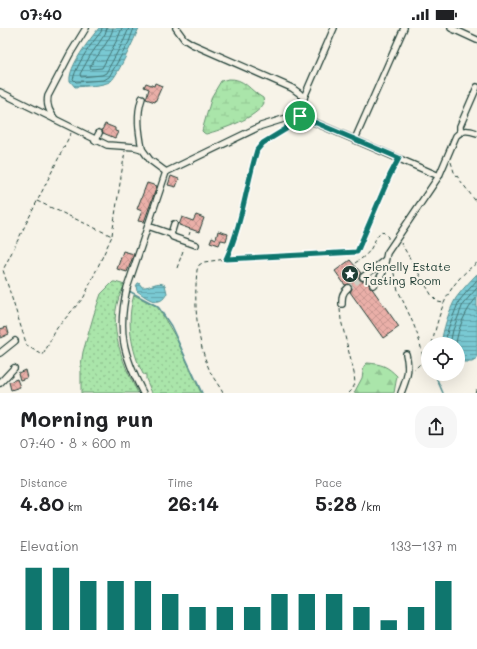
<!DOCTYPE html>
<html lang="en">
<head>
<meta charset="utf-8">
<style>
	body { margin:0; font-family:Mali,sans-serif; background:#f6f6f6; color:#202124; height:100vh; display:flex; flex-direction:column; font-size:15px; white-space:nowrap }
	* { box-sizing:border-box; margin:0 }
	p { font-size:13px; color:#757577 }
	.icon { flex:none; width:22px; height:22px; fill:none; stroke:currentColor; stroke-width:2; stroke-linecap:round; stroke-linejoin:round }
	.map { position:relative; height:365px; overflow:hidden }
	.details { display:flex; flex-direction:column; background:#fff; flex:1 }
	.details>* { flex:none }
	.controls { position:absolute; left:421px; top:309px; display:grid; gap:8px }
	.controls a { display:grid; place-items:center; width:44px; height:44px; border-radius:50%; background:#fff; box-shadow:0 4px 16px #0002; font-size:20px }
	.pin { position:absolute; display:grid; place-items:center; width:34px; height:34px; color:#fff; margin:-17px; border:2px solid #fff; border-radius:50%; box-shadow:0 1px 4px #0007 }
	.round { display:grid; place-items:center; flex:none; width:42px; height:42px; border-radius:16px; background:#f6f6f6 }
	.summary { display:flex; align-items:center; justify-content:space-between; height:68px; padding:0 20px }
	h1 { font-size:22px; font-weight:700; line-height:30px }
	.stats { display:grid; grid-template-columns:repeat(3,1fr); gap:6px; height:68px; padding:4px 20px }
	.stats div { display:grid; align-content:center }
	.stats b { font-size:20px; font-weight:700 }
	.stats small { font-size:11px; font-weight:400 }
	.stats p { font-size:11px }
	.chart { height:112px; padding:8px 20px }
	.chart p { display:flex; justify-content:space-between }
	.chart svg { width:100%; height:72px; margin-top:4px; stroke:#0f766e; stroke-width:6 }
	.status { display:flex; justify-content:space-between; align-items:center; height:28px; padding:0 20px; background:#fff; direction:ltr }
	.status svg { height:11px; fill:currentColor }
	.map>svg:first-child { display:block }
	.grass { fill:url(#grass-dots); stroke:#64916f }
	.forest { fill:url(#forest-firs); stroke:#64916f }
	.wetland { fill:url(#wetland-marsh); stroke:#64916f }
	.water { fill:url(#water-rules); stroke:#559193 }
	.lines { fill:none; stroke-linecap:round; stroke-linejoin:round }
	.shore { stroke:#437574; stroke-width:1 }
	.stream { stroke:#559193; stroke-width:1.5 }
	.building { fill:url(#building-cross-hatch); stroke:#1f3d34 }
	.minor-tunnel { stroke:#cccfc4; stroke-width:5.5; stroke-dasharray:5.5 3; stroke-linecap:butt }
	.minor-casing { stroke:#1f3d34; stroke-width:8 }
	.path { stroke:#1f3d34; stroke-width:1; stroke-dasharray:4 3; stroke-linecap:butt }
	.minor { stroke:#f7f3e8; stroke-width:5.5 }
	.route-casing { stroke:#fff; stroke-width:8 }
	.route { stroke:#0f766e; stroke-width:5 }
	.labels { text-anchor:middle; stroke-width:4; stroke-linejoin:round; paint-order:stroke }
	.poi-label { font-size:12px; fill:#1f3d34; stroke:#f7f3e8; text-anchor:start }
</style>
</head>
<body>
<div class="status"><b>07:40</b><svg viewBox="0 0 49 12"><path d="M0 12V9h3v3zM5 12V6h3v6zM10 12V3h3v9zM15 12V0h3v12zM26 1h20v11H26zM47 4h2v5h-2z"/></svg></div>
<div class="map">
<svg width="477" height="365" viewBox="0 0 477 365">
	<defs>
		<pattern id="grass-dots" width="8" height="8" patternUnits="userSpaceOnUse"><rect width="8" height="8" fill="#aae5aa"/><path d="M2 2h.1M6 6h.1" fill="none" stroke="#92c593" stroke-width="1.8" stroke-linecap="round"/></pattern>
		<pattern id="forest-firs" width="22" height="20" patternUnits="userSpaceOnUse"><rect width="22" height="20" fill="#aae5aa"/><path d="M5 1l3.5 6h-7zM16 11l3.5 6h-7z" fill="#92c593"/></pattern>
		<pattern id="wetland-marsh" width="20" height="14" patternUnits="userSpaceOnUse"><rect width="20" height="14" fill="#aae5aa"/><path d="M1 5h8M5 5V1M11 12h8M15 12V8" fill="none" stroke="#92c593"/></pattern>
		<pattern id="water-rules" width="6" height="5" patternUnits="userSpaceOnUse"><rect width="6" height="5" fill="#79c9d3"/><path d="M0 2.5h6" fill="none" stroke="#63a4ac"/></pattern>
		<pattern id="building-cross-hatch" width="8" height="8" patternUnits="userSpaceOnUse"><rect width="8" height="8" fill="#eaafa8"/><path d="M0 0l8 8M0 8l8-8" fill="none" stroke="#c89791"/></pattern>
	</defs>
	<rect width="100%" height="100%" fill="#f7f3e8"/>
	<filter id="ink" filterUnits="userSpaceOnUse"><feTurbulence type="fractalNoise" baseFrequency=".025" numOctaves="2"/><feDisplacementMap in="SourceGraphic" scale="8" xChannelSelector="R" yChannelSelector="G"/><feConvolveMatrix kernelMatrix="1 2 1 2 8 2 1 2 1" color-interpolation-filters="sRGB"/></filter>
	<g filter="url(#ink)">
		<g class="grass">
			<path d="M 113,254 L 115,254 L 125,257 C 104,290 121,333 138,365 L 81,365 L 81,337 L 83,324 L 94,286 L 101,266 Z"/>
			<path d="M 134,267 L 156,278 L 160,283 L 175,308 L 201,365 L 152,365 L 146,351 L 146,347 L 143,346 C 131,322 126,293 134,267 Z"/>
		</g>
		<path class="forest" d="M 367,335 C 382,336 387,338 397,348 L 394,365 L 354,365 L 362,350 L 364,338 Z"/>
		<path class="wetland" d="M 228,51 C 245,50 249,62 263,70 L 264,75 C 257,90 221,102 206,106 L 204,105 L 202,103 L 212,68 L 221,53 Z"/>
		<g class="water">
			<path d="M 99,0 L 139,0 C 135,9 118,47 111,53 C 104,58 84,58 75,59 L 70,53 C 68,39 90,11 99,0 Z"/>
			<path d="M 477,246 L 477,331 L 472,334 L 458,334 L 458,316 L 441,316 C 443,302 449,282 456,270 C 462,262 470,253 477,246 Z"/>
			<path d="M 138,255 L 139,255 L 142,259 C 151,260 157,252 165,257 L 167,265 C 160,281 147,270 137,263 L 136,258 Z"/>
		</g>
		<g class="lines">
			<g class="shore">
				<path d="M 102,0 L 101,4 C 90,17 78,34 73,51 L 76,54 L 104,52 L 109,49 L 129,14 L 134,0"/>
				<path d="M 107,0 L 105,6 L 90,28 L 80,46 L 81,49 L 102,47 L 106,45 L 124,12 L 129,0"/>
				<path d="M 113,0 C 112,10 96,29 90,39 L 91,41 L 102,40 L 118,10 L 122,0"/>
				<path d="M 445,316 L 448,301 L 459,273 L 477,252"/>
				<path d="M 450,316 L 453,302 L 463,276 L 477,260"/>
				<path d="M 456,316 C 458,299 466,282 477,269"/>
			</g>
			<g class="stream">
				<path d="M 129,263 L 157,278 L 159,280 L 171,298 L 202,365"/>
				<path d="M 436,346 L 436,349 L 443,365"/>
			</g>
		</g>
		<g class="building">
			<path d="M 146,55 L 154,58 L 155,55 L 162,58 L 155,74 L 146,71 L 149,61 L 144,59 Z"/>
			<path d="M 105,96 L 115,100 L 115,103 L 118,104 L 115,110 L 103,105 L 102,102 Z"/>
			<path d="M 171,148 L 179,151 L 176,159 L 168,157 Z"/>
			<path d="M 147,155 L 157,158 L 144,194 L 138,193 L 142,183 L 137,181 Z"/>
			<path d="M 196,187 L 204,190 L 199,204 L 179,197 L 182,189 L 193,193 Z"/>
			<path d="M 218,203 L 228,206 L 226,213 L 221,212 L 219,217 L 210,214 L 212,209 L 216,211 Z"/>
			<path d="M 123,223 L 134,226 L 127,244 L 117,241 Z"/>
			<path d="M 350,232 L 361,245 L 359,248 L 359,251 L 362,253 L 366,252 L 399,299 L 383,310 L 350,264 L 352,261 L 351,257 L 349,256 L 345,257 L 335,243 Z"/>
			<path d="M 7,299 L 9,306 L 0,310 L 0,301 Z"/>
			<path d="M 25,342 L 27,350 L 20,352 L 18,345 Z"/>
			<path d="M 17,351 L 20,359 L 11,362 L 9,354 Z"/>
		</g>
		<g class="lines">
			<path class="minor-tunnel" d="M 348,260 L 363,249"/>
			<defs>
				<g id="minor">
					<path d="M 176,0 L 184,11 L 192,16 L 292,60 L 299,65 L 304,70"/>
					<path d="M 334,0 L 299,81 L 300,88 L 439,148 L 456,108 C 463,101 468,102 477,105"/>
					<path d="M 451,0 L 477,12"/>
					<path d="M 0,64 L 107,117 L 135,119 L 142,121 L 150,132 L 166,144"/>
					<path d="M 142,70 C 136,87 139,104 142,121"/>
					<path d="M 55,91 C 50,84 46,78 48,68 L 70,26 L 86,0"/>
					<path d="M 460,104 L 460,98 L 477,59"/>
					<path d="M 355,111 L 404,0"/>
					<path d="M 95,113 L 99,105"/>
					<path d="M 148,198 L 171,206 L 173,209 L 196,217"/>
					<path d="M 171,206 L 174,196"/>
					<path d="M 363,249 L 385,232"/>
					<path d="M 373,257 L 379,251 L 383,244 L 387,225 L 439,148"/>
					<path d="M 342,276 C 342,269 342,265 348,260"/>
					<path d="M 0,325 L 15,313"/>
					<path d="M 0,355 L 14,340"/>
					<path d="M 143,365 C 123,326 117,303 127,260 L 166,144 L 261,98 L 290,89 L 300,88"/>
					<path d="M 401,365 C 407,350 410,342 406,326"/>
				</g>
			</defs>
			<use href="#minor" class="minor-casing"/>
			<g class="path">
				<path d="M 451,134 L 454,144 L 477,175"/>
				<path d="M 37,173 L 112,208 L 84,269 L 57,300 L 43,327 L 27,318 L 3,242 L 71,105"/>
				<path d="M 112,207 L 125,123"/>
				<path d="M 189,207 L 190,204"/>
				<path d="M 401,215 L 432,268 L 438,274 L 443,275"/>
				<path d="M 226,231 L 357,224 L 396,136"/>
				<path d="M 355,235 C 361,231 366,228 370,222 C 374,216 376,207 382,203 L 388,209 L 388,214"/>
				<path d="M 390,239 C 396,245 395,254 398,262 C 408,285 421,307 423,333 L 417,339 L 414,341"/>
				<path d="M 177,240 L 184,220"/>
				<path d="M 340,281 L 341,292 L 354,345 L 355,356 L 352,362 L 349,365"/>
				<path d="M 432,316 C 440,281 447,256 477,235"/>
				<path d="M 423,333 L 428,329"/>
				<path d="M 223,365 C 219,357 212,349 209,341 C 196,309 194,276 197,242 L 199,237 L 204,234 L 226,231 C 242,197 246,158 257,122 L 263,115 L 286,101 L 288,95"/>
				<path d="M 475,365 L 477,360"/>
			</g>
			<use href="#minor" class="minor"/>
		</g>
	</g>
	<g class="lines" filter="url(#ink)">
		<defs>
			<path id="route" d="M 300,88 L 399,130 L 390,147 L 357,224 L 226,231 C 242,197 246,158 257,122 L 263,115 L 286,101 L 290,89 Z"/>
		</defs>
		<use href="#route" class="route-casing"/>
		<use href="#route" class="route"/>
	</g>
	<defs>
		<symbol id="sight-disc" viewBox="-11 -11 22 22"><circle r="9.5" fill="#1f3d34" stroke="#f7f3e8"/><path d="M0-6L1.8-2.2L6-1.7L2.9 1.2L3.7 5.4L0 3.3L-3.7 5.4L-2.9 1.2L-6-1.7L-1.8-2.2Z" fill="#fff"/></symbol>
	</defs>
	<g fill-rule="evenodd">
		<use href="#sight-disc" x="340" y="236" width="20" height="20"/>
	</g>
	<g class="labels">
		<g class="poi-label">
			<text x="363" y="243">Glenelly Estate<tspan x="363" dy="14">Tasting Room</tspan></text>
		</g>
	</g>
</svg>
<div class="controls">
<a><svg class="icon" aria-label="locate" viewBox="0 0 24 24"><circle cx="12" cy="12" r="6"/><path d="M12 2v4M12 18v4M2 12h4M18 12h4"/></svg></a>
</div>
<div class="pin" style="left:300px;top:88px;background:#1e9e55"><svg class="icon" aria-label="arrive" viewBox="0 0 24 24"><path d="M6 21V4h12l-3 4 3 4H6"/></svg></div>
</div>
<section class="details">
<div class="summary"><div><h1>Morning run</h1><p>07:40 · 8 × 600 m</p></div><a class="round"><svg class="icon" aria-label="share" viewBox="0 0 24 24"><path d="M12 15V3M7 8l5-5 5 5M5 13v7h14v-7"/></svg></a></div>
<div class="stats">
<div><p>Distance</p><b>4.80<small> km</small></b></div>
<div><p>Time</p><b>26:14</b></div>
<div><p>Pace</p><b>5:28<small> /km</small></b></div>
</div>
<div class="chart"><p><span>Elevation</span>133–137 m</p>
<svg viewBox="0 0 160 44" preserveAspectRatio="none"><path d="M5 44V6M15 44V6M25 44V14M35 44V14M45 44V14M55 44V22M65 44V30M75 44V30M85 44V30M95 44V22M105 44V22M115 44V22M125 44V30M135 44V38M145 44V30M155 44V14"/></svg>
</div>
</section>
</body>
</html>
